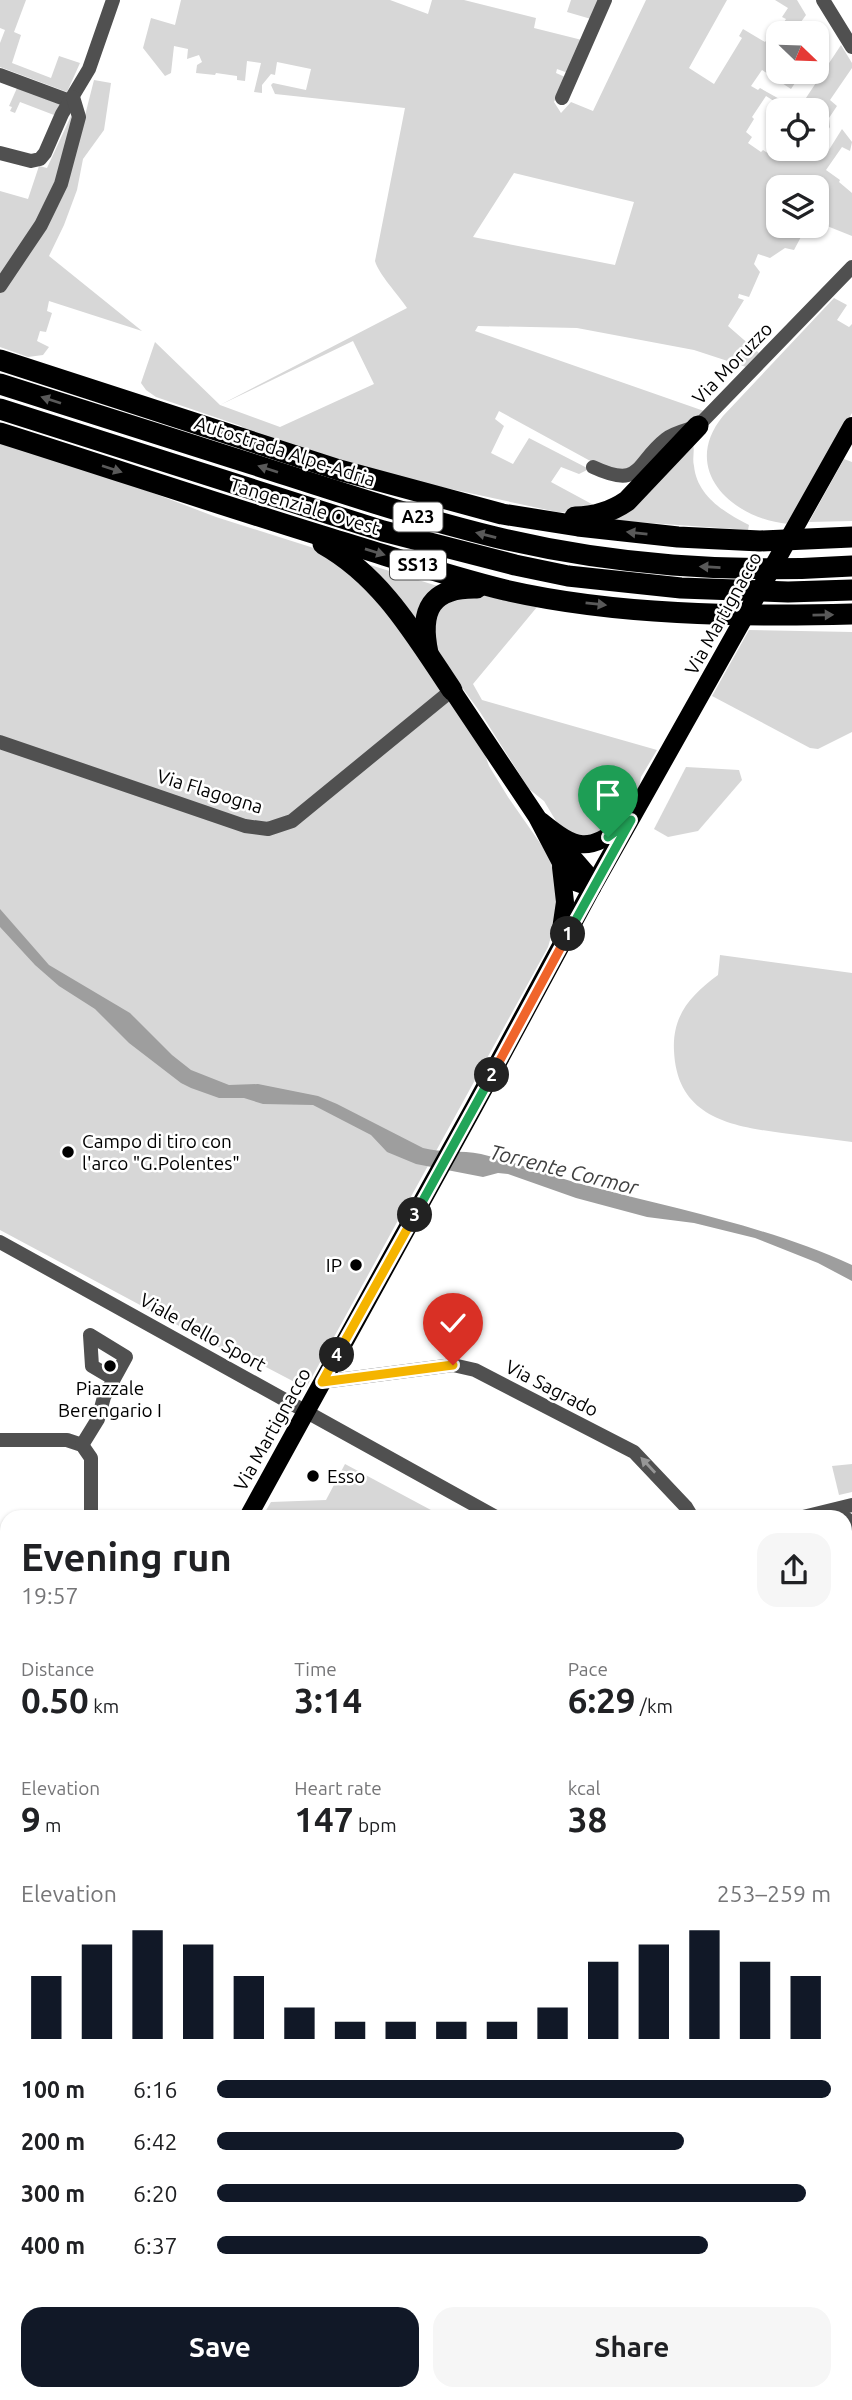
<!DOCTYPE html>
<html lang="en">
<head>
<meta charset="utf-8">
<style>
	body { margin:0; font-family:Ubuntu,sans-serif; background:#f6f6f6; color:#202124; height:100vh; display:flex; flex-direction:column; font-size:26px; white-space:nowrap }
	* { box-sizing:border-box; margin:0 }
	p { font-size:23px; color:#757577 }
	.icon { flex:none; width:38px; height:38px; fill:none; stroke:currentColor; stroke-width:2; stroke-linecap:round; stroke-linejoin:round }
	.map { position:relative; flex:1; overflow:hidden }
	.details { position:absolute; left:0px; top:1510px; width:852px; height:891px; display:flex; flex-direction:column; background:#fff; border-radius:21px 21px 0 0; box-shadow:0 2px 5px #0004 }
	.details>* { flex:none }
	.needle { width:46px; rotate:113deg }
	.buttons { position:absolute; left:766px; top:21px; display:grid; gap:14px }
	.buttons a { display:grid; place-items:center; width:63px; height:63px; border-radius:14px; background:#fff; box-shadow:0 2px 5px #0004; font-size:35px }
	.pin { position:absolute; display:grid; place-items:center; width:60px; height:60px; color:#fff; margin:-72px -30px; border-radius:50% 50% 50% 0; rotate:-45deg; box-shadow:0 0 7px #0007 }
	.pin .icon { rotate:45deg }
	.km { position:absolute; width:35px; height:35px; margin:-18px; border-radius:50%; background:#222; color:#fff; font-size:19px; line-height:35px; text-align:center }
	.round { display:grid; place-items:center; flex:none; width:74px; height:74px; border-radius:21px; background:#f6f6f6 }
	.summary { display:flex; align-items:center; justify-content:space-between; height:119px; padding:0 21px }
	h1 { font-size:38px; font-weight:600; line-height:52px }
	.stats { display:grid; grid-template-columns:repeat(3,1fr); gap:10px; height:119px; padding:7px 21px }
	.stats div { display:grid; align-content:center }
	.stats b { font-size:35px; font-weight:600 }
	.stats small { font-size:19px; font-weight:400 }
	.stats p { font-size:19px }
	.chart { height:196px; padding:14px 21px }
	.chart p { display:flex; justify-content:space-between }
	.chart svg { width:100%; height:126px; margin-top:7px; stroke:#111827; stroke-width:6 }
	.primary-button { display:flex; gap:14px; margin-top:auto; padding:14px 21px }
	.primary-button a { flex:1; height:80px; border-radius:21px; background:#111827; color:#fff; font-size:28px; font-weight:600; line-height:80px; text-align:center }
	.primary-button a+a { background:#f6f6f6; color:#202124 }
	ul { padding:0 21px; list-style:none; font-size:23px }
	li { display:grid; grid-template-columns:112px 84px 1fr; align-items:center; height:52px }
	li i { height:18px; border-radius:9px; background:#111827 }
	.map>svg:first-child { display:block }
	.green { fill:#d7d7d7; fill-rule:evenodd }
	.water { fill:#9e9e9e }
	.lines { fill:none; stroke-linecap:round; stroke-linejoin:round }
	.minor { stroke:#505050; stroke-width:14 }
	.major { stroke:#000; stroke-width:18 }
	.highway { stroke:#000; stroke-width:21 }
	.oneway { fill:#595959 }
	.oneway2 { fill:#969696 }
	.split-1-casing { stroke:#fff; stroke-width:14 }
	.split-2-casing { stroke:#fff; stroke-width:14 }
	.split-3-casing { stroke:#fff; stroke-width:14 }
	.split-4-casing { stroke:#fff; stroke-width:14 }
	.split-5-casing { stroke:#fff; stroke-width:14 }
	.split-1 { stroke:#22a559; stroke-width:9 }
	.split-2 { stroke:#f0652b; stroke-width:9 }
	.split-3 { stroke:#22a559; stroke-width:9 }
	.split-4 { stroke:#f5b400; stroke-width:9 }
	.split-5 { stroke:#f5b400; stroke-width:9 }
	.poi-dot { fill:#000; stroke:#fff; stroke-width:2.5 }
	.labels { text-anchor:middle; stroke-width:5; stroke-linejoin:round; paint-order:stroke }
	.shield { fill:#fff; stroke:#4c4c4c; stroke-width:2 }
	.shield-label { font-size:18px; font-weight:bold; fill:#000 }
	.street-label { font-size:19px; fill:#000; stroke:#fff }
	.poi-label { font-size:19px; fill:#000; stroke:#fff; text-anchor:start }
	.water-label { font-size:21px; font-style:italic; fill:#3f3f3f; stroke:#fff }
</style>
</head>
<body>
<div class="map">
<svg width="852" height="2400" viewBox="0 0 852 2400">
	<rect width="100%" height="100%" fill="#fff"/>
	<g class="green">
		<path d="M 0,0 L 26,0 L 14,32 L 21,35 L 12,63 L 51,78 L 59,56 L 80,63 L 67,92 L 0,67 L 0,43 L 5,30 L 0,28 Z"/>
		<path d="M 181,0 L 390,0 L 428,14 L 432,0 L 464,0 L 536,18 L 534,28 L 582,40 L 568,73 L 557,69 L 556,73 L 565,77 L 554,102 L 561,113 L 571,102 L 593,111 L 646,0 L 727,0 L 689,68 L 714,84 L 742,38 L 739,36 L 743,29 L 765,42 L 771,35 L 775,38 L 769,51 L 779,58 L 779,72 L 801,74 L 791,89 L 762,70 L 751,86 L 758,90 L 760,88 L 783,101 L 780,105 L 766,96 L 752,117 L 754,119 L 746,132 L 752,137 L 748,143 L 761,152 L 763,150 L 769,154 L 779,139 L 779,149 L 817,149 L 817,110 L 798,110 L 841,45 L 852,63 L 852,68 L 830,100 L 837,106 L 829,118 L 830,127 L 818,147 L 827,153 L 842,129 L 852,142 L 850,151 L 842,147 L 826,170 L 840,180 L 839,182 L 852,193 L 852,236 L 817,222 L 817,187 L 779,187 L 779,226 L 798,226 L 796,231 L 802,235 L 794,250 L 785,248 L 770,258 L 758,254 L 754,264 L 760,272 L 749,297 L 739,294 L 738,298 L 744,300 L 728,326 L 759,353 L 746,367 L 694,350 L 577,328 L 478,326 L 475,331 L 704,411 L 694,422 L 625,472 L 605,469 L 499,411 L 495,419 L 504,426 L 491,453 L 513,464 L 529,438 L 589,469 L 579,474 L 561,467 L 551,482 L 601,509 L 576,513 L 557,512 L 381,474 L 254,436 L 241,426 L 156,397 L 146,390 L 141,383 L 155,342 L 220,405 L 407,308 C 398,294 379,275 375,261 L 405,108 L 275,94 L 271,85 L 273,83 L 306,90 L 311,69 L 277,62 L 275,75 L 271,74 L 262,85 L 262,93 L 254,92 L 261,63 L 247,61 L 245,81 L 237,80 L 237,76 L 216,73 L 215,75 L 196,73 L 197,65 L 202,62 L 199,55 L 187,59 L 188,49 L 174,46 L 171,73 L 165,76 L 143,48 L 151,18 L 175,25 ZM 514,173 L 634,202 L 615,265 L 473,237 ZM 353,341 L 374,384 L 280,427 L 220,405 Z"/>
		<path d="M 571,0 L 600,0 L 591,19 L 567,12 Z"/>
		<path d="M 775,0 L 797,0 L 806,15 L 793,33 L 782,33 L 778,31 L 786,19 L 782,17 L 788,8 Z"/>
		<path d="M 94,80 L 111,83 L 104,130 L 83,159 L 77,190 L 64,225 L 49,256 L 142,331 L 49,301 L 47,311 L 52,313 L 46,332 L 40,331 L 37,341 L 49,347 L 43,355 L 28,357 L 0,347 L 0,292 L 78,143 Z"/>
		<path d="M 17,88 L 60,104 L 54,115 L 20,102 L 15,113 L 10,111 L 12,107 L 9,106 Z"/>
		<path d="M 71,116 L 74,120 L 56,181 L 38,222 L 0,278 L 0,191 L 28,199 L 39,166 L 47,168 Z"/>
		<path d="M 834,298 L 847,305 L 837,320 L 849,327 L 852,324 L 852,413 L 788,524 C 733,519 679,470 723,416 Z"/>
		<path d="M 0,441 L 132,485 L 216,517 L 320,550 L 373,590 L 481,743 L 489,766 L 508,797 L 556,866 L 558,913 L 548,947 L 306,1388 L 228,1347 L 226,1351 L 0,1230 Z"/>
		<path d="M 693,444 C 695,451 692,458 694,466 C 697,496 725,513 749,525 L 748,530 L 608,520 Z"/>
		<path d="M 844,459 L 852,462 L 852,521 L 809,522 Z"/>
		<path d="M 367,564 L 444,588 L 417,627 Z"/>
		<path d="M 477,594 L 537,607 L 473,684 L 482,700 L 657,750 L 641,777 L 637,798 L 621,820 L 585,840 L 559,826 L 544,801 L 529,789 L 480,712 L 442,660 L 433,638 L 436,615 L 448,600 Z"/>
		<path d="M 749,630 L 852,632 L 852,732 L 818,749 L 810,748 L 712,696 Z"/>
		<path d="M 686,767 L 739,770 L 742,780 L 698,831 L 668,837 L 654,829 Z"/>
		<path d="M 720,955 L 852,973 L 852,1142 C 829,1139 806,1136 782,1133 C 730,1126 677,1117 674,1051 C 672,1015 691,995 718,975 Z"/>
		<path d="M 345,1464 L 444,1517 L 262,1517 L 271,1502 L 326,1500 Z"/>
		<path d="M 852,1464 L 852,1492 L 839,1495 L 832,1466 Z"/>
		<path d="M 852,2059 L 852,2196 L 845,2200 L 845,2063 Z"/>
		<path d="M 478,2394 L 524,2394 L 527,2400 L 468,2400 Z"/>
	</g>
	<path class="water" d="M 0,909 L 49,965 L 130,1013 L 172,1055 L 191,1070 L 229,1085 L 258,1084 L 318,1096 L 337,1104 L 423,1148 C 442,1153 461,1150 481,1154 C 519,1163 555,1178 593,1187 C 681,1210 769,1227 852,1265 L 852,1281 L 818,1263 L 755,1238 L 694,1223 L 647,1217 L 576,1198 L 508,1174 L 498,1173 L 483,1177 L 416,1164 L 387,1152 L 371,1135 L 313,1105 L 263,1104 L 244,1098 L 219,1098 L 191,1088 L 181,1083 L 129,1043 L 95,1009 L 59,986 L 35,965 L 0,927 Z"/>
	<g class="lines">
		<g class="minor">
			<path d="M 823,0 L 852,47"/>
			<path d="M 0,75 L 70,101"/>
			<path d="M 562,98 L 605,0"/>
			<path d="M 0,153 L 31,161 L 40,159 L 45,153 L 62,114 L 89,69 L 113,0"/>
			<path d="M 0,286 L 41,225 L 61,184 L 79,117 L 73,97"/>
			<path d="M 593,467 C 642,490 635,463 666,439 C 675,432 688,430 698,426 L 852,267"/>
			<path d="M 0,742 L 245,826 L 268,829 L 292,821 L 452,690"/>
			<path d="M 0,1242 L 496,1517"/>
			<path d="M 322,1382 L 453,1365 L 475,1370 L 634,1452 L 686,1507 L 692,1517"/>
			<path d="M 0,1440 L 67,1440 L 82,1445 L 91,1458 L 91,1517"/>
			<path d="M 82,1445 L 98,1419 L 104,1397 L 126,1357 L 90,1335 L 92,1366 L 114,1379"/>
			<path d="M 827,1514 L 838,1514 L 852,1522"/>
			<path d="M 803,1517 L 852,1505"/>
			<path d="M 845,1535 L 852,1534"/>
			<path d="M 0,1679 L 7,1679"/>
			<path d="M 850,1751 L 848,1769 L 851,1776"/>
			<path d="M 845,1799 L 852,1795"/>
			<path d="M 845,1938 L 852,1955"/>
			<path d="M 0,1987 L 7,1990"/>
			<path d="M 0,2018 L 7,2013"/>
			<path d="M 845,2038 L 852,2035"/>
			<path d="M 0,2046 L 7,2042"/>
			<path d="M 0,2073 L 7,2085"/>
			<path d="M 0,2151 L 7,2147"/>
			<path d="M 0,2193 L 7,2189"/>
			<path d="M 845,2352 L 852,2364"/>
			<path d="M 845,2378 L 852,2374"/>
			<path d="M 49,2400 L 59,2394"/>
			<path d="M 808,2400 L 818,2394"/>
		</g>
		<g class="major">
			<path d="M 452,690 L 537,817 L 568,876 L 575,882 L 592,888"/>
			<path d="M 541,821 C 577,850 587,853 626,824"/>
			<path d="M 556,838 L 588,875 L 592,888"/>
			<path d="M 560,936 L 565,902 L 561,867"/>
			<path d="M 248,1517 L 474,1107 L 592,888 L 852,426"/>
			<path d="M 0,1967 L 7,1954"/>
		</g>
		<g class="highway">
			<path d="M 0,360 L 339,470 L 502,514 L 578,526 L 678,537 L 760,541 L 852,537"/>
			<path d="M 0,384 C 84,411 168,437 252,464 C 333,490 413,517 495,537 C 610,565 734,574 852,566"/>
			<path d="M 0,409 L 383,531 L 515,565 L 568,576 L 681,588 L 788,592 L 852,590"/>
			<path d="M 0,433 C 111,468 221,505 332,539 C 389,556 447,576 505,590 C 614,615 740,617 852,614"/>
			<path d="M 575,517 C 595,517 611,512 627,501 L 698,426"/>
			<path d="M 323,544 C 382,577 415,635 452,690"/>
			<path d="M 428,653 C 419,610 431,587 477,588"/>
		</g>
	</g>
	<defs><path id="oneway-solid" d="M-6-.8H1V-3.2L6.5 0L1 3.2V.8H-6Z" transform="scale(1.75)"/></defs>
	<g class="oneway">
		<use href="#oneway-solid" transform="translate(51 400) rotate(-162)"/>
		<use href="#oneway-solid" transform="translate(112 469) rotate(18)"/>
		<use href="#oneway-solid" transform="translate(268 469) rotate(-162)"/>
		<use href="#oneway-solid" transform="translate(637 533) rotate(-174)"/>
		<use href="#oneway-solid" transform="translate(486 535) rotate(-166)"/>
		<use href="#oneway-solid" transform="translate(375 552) rotate(17)"/>
		<use href="#oneway-solid" transform="translate(710 567) rotate(-177)"/>
		<use href="#oneway-solid" transform="translate(596 604) rotate(6)"/>
		<use href="#oneway-solid" transform="translate(823 615) rotate(-1)"/>
	</g>
	<use class="oneway2" href="#oneway-solid" transform="translate(648 1465) rotate(-133)"/>
	<g class="lines">
		<defs>
			<path id="split-1" d="M 568,934 L 631,820 L 608,837"/>
			<path id="split-2" d="M 492,1075 L 568,934"/>
			<path id="split-3" d="M 415,1215 L 492,1075"/>
			<path id="split-4" d="M 337,1355 L 415,1215"/>
			<path id="split-5" d="M 337,1355 L 322,1382 L 453,1365"/>
		</defs>
		<use href="#split-1" class="split-1-casing"/>
		<use href="#split-2" class="split-2-casing"/>
		<use href="#split-3" class="split-3-casing"/>
		<use href="#split-4" class="split-4-casing"/>
		<use href="#split-5" class="split-5-casing"/>
		<use href="#split-1" class="split-1"/>
		<use href="#split-2" class="split-2"/>
		<use href="#split-3" class="split-3"/>
		<use href="#split-4" class="split-4"/>
		<use href="#split-5" class="split-5"/>
	</g>
	<g class="poi-dot">
		<circle cx="68" cy="1152" r="7"/>
		<circle cx="356" cy="1265" r="7"/>
		<circle cx="110" cy="1366" r="7"/>
		<circle cx="313" cy="1476" r="7"/>
	</g>
	<g class="labels">
		<g class="shield">
			<rect x="393.5" y="502.5" width="49" height="29" rx="5"/>
			<rect x="390" y="550.5" width="56" height="29" rx="5"/>
		</g>
		<g class="shield-label">
			<text x="418" y="523">A23</text>
			<text x="418" y="571">SS13</text>
		</g>
		<g class="street-label">
			<text transform="translate(732 363) rotate(-46)" y="7">Via Moruzzo</text>
			<text transform="translate(285 451) rotate(18)" y="7">Autostrada Alpe-Adria</text>
			<text transform="translate(305 506) rotate(17)" y="7">Tangenziale Ovest</text>
			<text transform="translate(723 613) rotate(-61)" y="7">Via Martignacco</text>
			<text transform="translate(210 791) rotate(17)" y="7">Via Flagogna</text>
			<text transform="translate(203 1332) rotate(29)" y="7">Viale dello Sport</text>
			<text transform="translate(552 1388) rotate(27)" y="7">Via Sagrado</text>
			<text transform="translate(272 1429) rotate(-61)" y="7">Via Martignacco</text>
		</g>
		<g class="poi-label">
			<text x="82" y="1148">Campo di tiro con<tspan x="82" dy="22">l'arco "G.Polentes"</tspan></text>
			<text x="342" y="1272" text-anchor="end">IP</text>
			<text x="110" y="1395" text-anchor="middle">Piazzale<tspan x="110" dy="22">Berengario I</tspan></text>
			<text x="327" y="1483">Esso</text>
		</g>
		<g class="water-label">
			<text transform="translate(564 1170) rotate(14)" y="7">Torrente Cormor</text>
		</g>
	</g>
</svg>
<div class="buttons">
<a><svg class="needle" viewBox="-14 -14 28 28"><path d="M0-13l5 13h-10z" fill="#e53935"/><path d="M0 13l5-13h-10z" fill="#757577"/></svg></a>
<a><svg class="icon" aria-label="locate" viewBox="0 0 24 24"><circle cx="12" cy="12" r="6"/><path d="M12 2v4M12 18v4M2 12h4M18 12h4"/></svg></a>
<a><svg class="icon" aria-label="layers" viewBox="0 0 24 24"><path d="M12 4l9 5-9 5-9-5zM3 14l9 5 9-5"/></svg></a>
</div>
<div class="pin" style="left:608px;top:837px;background:#1e9e55"><svg class="icon" aria-label="arrive" viewBox="0 0 24 24"><path d="M6 21V4h12l-3 4 3 4H6"/></svg></div>
<div class="pin" style="left:453px;top:1365px;background:#d93025"><svg class="icon" aria-label="check" viewBox="0 0 24 24"><path d="M5 12l5 5 9-10"/></svg></div>
<b class="km" style="left:568px;top:934px">1</b>
<b class="km" style="left:492px;top:1075px">2</b>
<b class="km" style="left:415px;top:1215px">3</b>
<b class="km" style="left:337px;top:1355px">4</b>
<section class="details">
<div class="summary"><div><h1>Evening run</h1><p>19:57</p></div><a class="round"><svg class="icon" aria-label="share" viewBox="0 0 24 24"><path d="M12 15V3M7 8l5-5 5 5M5 13v7h14v-7"/></svg></a></div>
<div class="stats">
<div><p>Distance</p><b>0.50<small> km</small></b></div>
<div><p>Time</p><b>3:14</b></div>
<div><p>Pace</p><b>6:29<small> /km</small></b></div>
</div>
<div class="stats">
<div><p>Elevation</p><b>9<small> m</small></b></div>
<div><p>Heart rate</p><b>147<small> bpm</small></b></div>
<div><p>kcal</p><b>38</b></div>
</div>
<div class="chart"><p><span>Elevation</span>253–259 m</p>
<svg viewBox="0 0 160 44" preserveAspectRatio="none"><path d="M5 44V22M15 44V11M25 44V6M35 44V11M45 44V22M55 44V33M65 44V38M75 44V38M85 44V38M95 44V38M105 44V33M115 44V17M125 44V11M135 44V6M145 44V17M155 44V22"/></svg>
</div>
<ul>
<li><b>100 m</b>6:16<i style="width:100%"></i></li>
<li><b>200 m</b>6:42<i style="width:76%"></i></li>
<li><b>300 m</b>6:20<i style="width:96%"></i></li>
<li><b>400 m</b>6:37<i style="width:80%"></i></li>
</ul>
<div class="primary-button"><a>Save</a><a>Share</a></div>
</section>
</div>
</body>
</html>
